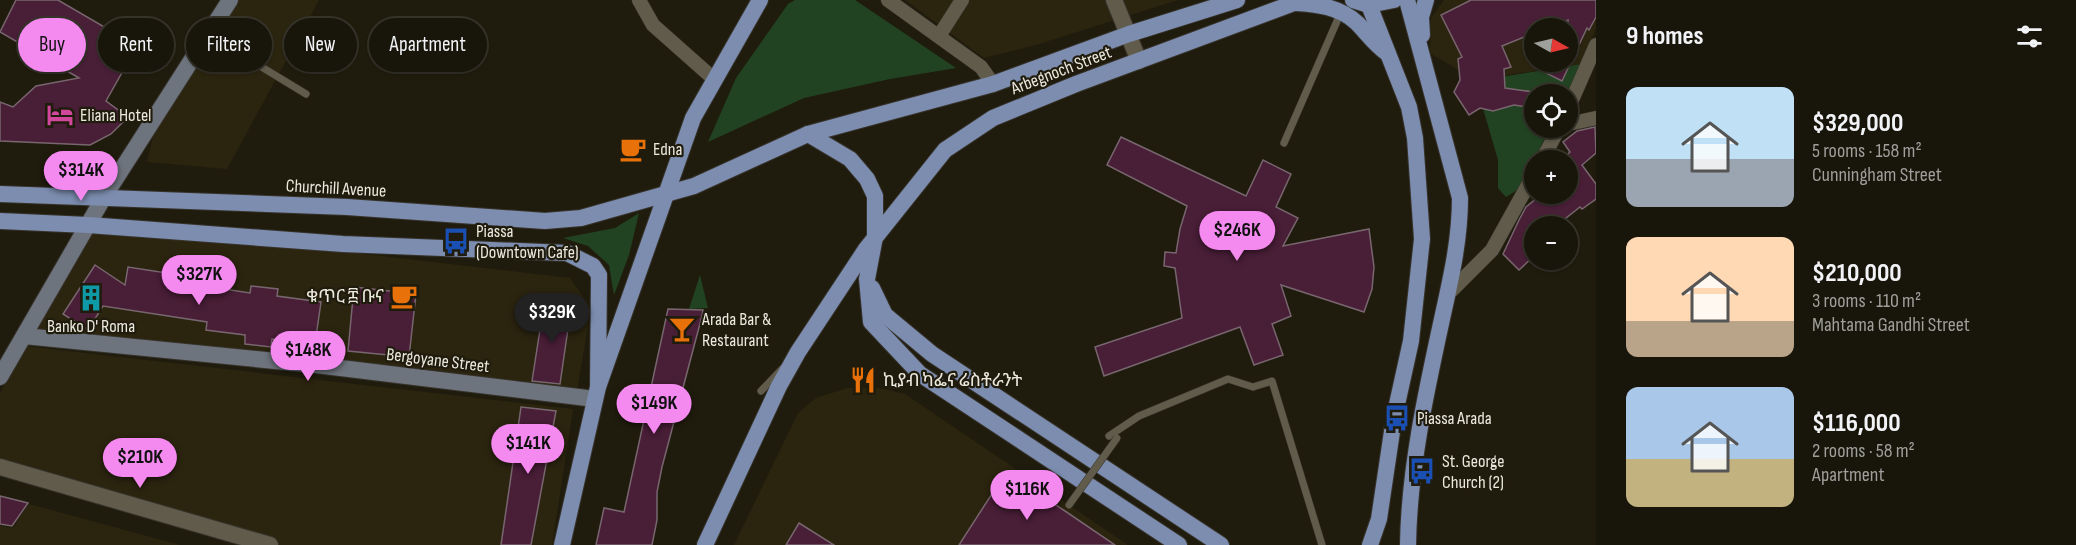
<!DOCTYPE html>
<html lang="en">
<head>
<meta charset="utf-8">
<style>
	body { margin:0; font-family:"Sofia Sans Condensed","Noto Sans Ethiopic",sans-serif; background:#252218; color:#f1f3f6; height:100vh; display:flex; flex-direction:column; font-size:22px; white-space:nowrap }
	* { box-sizing:border-box; margin:0 }
	p { font-size:20px; color:#9f9f9c }
	.icon { flex:none; width:33px; height:33px; fill:none; stroke:currentColor; stroke-width:2; stroke-linecap:round; stroke-linejoin:round }
	.map { position:relative; flex:1; overflow:hidden }
	.sheet { display:flex; flex-direction:column; background:#18150a; width:480px }
	.sheet>* { flex:none }
	.hud { position:absolute; left:18px; top:18px; width:570px; height:54px; display:flex; gap:12px }
	.needle { width:39px; rotate:98deg }
	.controls { position:absolute; left:1524px; top:18px; display:grid; gap:12px }
	.controls a { display:grid; place-items:center; width:54px; height:54px; border-radius:50%; background:#18150a; box-shadow:0 2px 4px #0004,0 0 0 2px #36342b; font-size:30px }
	.price { position:absolute; translate:-50% -51px; padding:0 14px; border-radius:21px; background:#f489ef; color:#111; font-size:20px; line-height:39px; filter:drop-shadow(0 2px 3px #0008) }
	.price::after { content:''; position:absolute; left:50%; top:36px; width:18px; height:14px; margin-left:-9px; background:inherit; clip-path:polygon(0 0,100% 0,50% 100%) }
	.price.selected { background:#222; color:#fff }
	ul { padding:0; list-style:none }
	li { display:flex; align-items:center; gap:18px; height:150px; padding:0 30px }
	li span { display:grid; place-items:center; flex:none; width:168px; height:120px; border-radius:12px; color:#555 }
	li>.icon { margin-inline-start:auto }
	span .icon { width:72px; height:72px; fill:#fffc; stroke-width:1 }
	li b { font-size:26px }
	h2 { display:flex; justify-content:space-between; align-items:center; height:72px; padding:0 30px; font-size:26px }
	.chip { padding:0 21px; border-radius:27px; background:#18150a; box-shadow:0 2px 4px #0004,0 0 0 2px #36342b; font-size:21px; line-height:54px }
	.chip.selected { background:#f489ef; color:#111 }
	main { display:flex; flex:1; min-height:0 }
	.map>svg:first-child { display:block }
	.built { fill:#2b240f; fill-rule:evenodd }
	.green { fill:#224322 }
	.building { fill:#491e37; stroke:#78666f; stroke-width:1.5 }
	.lines { fill:none; stroke-linecap:round; stroke-linejoin:round }
	.service-casing { stroke:#37332c; stroke-width:8 }
	.minor-casing { stroke:#37332c; stroke-width:15 }
	.tertiary-casing { stroke:#37332c; stroke-width:18 }
	.secondary-casing { stroke:#37332c; stroke-width:18 }
	.primary-casing { stroke:#37332c; stroke-width:18 }
	.service { stroke:#605b4b; stroke-width:7 }
	.minor { stroke:#605b4b; stroke-width:14 }
	.tertiary { stroke:#605b4b; stroke-width:16 }
	.secondary { stroke:#6e747d; stroke-width:16 }
	.primary { stroke:#7c8daf; stroke-width:16 }
	.service-bridge-casing { stroke:#37332c; stroke-width:8; stroke-linecap:butt }
	.service-bridge { stroke:#605b4b; stroke-width:7 }
	.labels { text-anchor:middle; stroke-width:4.5; stroke-linejoin:round; paint-order:stroke }
	.street-label { font-size:18px; fill:#ebe8de; stroke:#201c0d }
	.poi-label { font-size:18px; fill:#ebe8de; stroke:#201c0d; text-anchor:start }
</style>
</head>
<body>
<main>
<div class="map">
<svg width="1596" height="545" viewBox="0 0 1596 545">
	<rect width="100%" height="100%" fill="#201c0d"/>
	<g class="built">
		<polygon points="225,0 319,0 227,169 147,162 157,120"/>
		<polygon points="905,0 1178,0 1036,45 984,58"/>
		<path d="M 1444,0 L 1596,0 L 1596,28 L 1582,64 L 1475,80 L 1430,53 L 1431,18 ZM 1534,28 L 1568,28 L 1568,62 L 1534,62 Z"/>
		<polygon points="95,229 218,237 570,278 591,308 576,397 31,337"/>
		<polygon points="24,346 573,409 552,545 273,545 0,464 0,394"/>
		<polygon points="847,388 879,388 905,394 1128,545 734,545 798,413 816,398"/>
		<polygon points="29,504 180,545 0,545 0,526 13,528"/>
	</g>
	<g class="green">
		<polygon points="795,0 855,0 956,68 890,79 804,98 708,142 736,78 788,4"/>
		<polygon points="1582,64 1567,94 1534,94 1534,128 1550,128 1519,189 1506,197 1498,188 1498,160 1475,81"/>
		<polygon points="639,213 629,255 614,295 609,265 588,246 563,238 615,228"/>
		<polygon points="700,275 708,308 689,309"/>
	</g>
	<g class="building">
		<polygon points="16,0 58,0 137,46 106,101 128,117 111,134 90,145 0,141 0,102 13,107 36,86 79,78 0,32"/>
		<polygon points="1471,0 1596,0 1596,17 1589,30 1587,28 1562,81 1542,71 1547,62 1568,62 1568,20 1547,28 1534,28 1534,33 1502,46 1511,67 1504,69 1505,88 1534,92 1534,108 1514,105 1493,111 1480,108 1469,115 1454,92 1460,80 1458,59 1462,57 1441,15"/>
		<polygon points="1595,127 1596,153 1582,165 1596,184 1596,199 1582,209 1580,207 1556,226 1534,226 1534,256 1519,270 1503,254 1519,220 1526,207 1542,194 1568,194 1568,154 1570,152 1563,142 1577,131"/>
		<polygon points="1121,137 1246,196 1263,160 1291,174 1276,207 1298,218 1283,246 1369,229 1374,267 1372,289 1364,312 1281,285 1291,316 1272,324 1283,355 1254,365 1240,327 1104,376 1095,347 1182,318 1175,268 1164,266 1165,252 1176,253 1180,229 1187,206 1107,165"/>
		<polygon points="95,265 125,285 128,267 199,278 198,285 250,293 251,286 278,289 277,296 321,302 315,344 272,339 271,347 245,344 245,335 206,330 207,322 103,306 88,330 63,314"/>
		<polygon points="354,287 416,294 409,357 348,351"/>
		<polygon points="544,304 571,308 560,384 532,381"/>
		<polygon points="668,309 703,310 702,316 662,467 657,492 657,520 652,545 596,545 604,508 624,512"/>
		<polygon points="521,407 556,411 531,545 501,545"/>
		<polygon points="1006,472 1065,511 1115,545 959,545"/>
		<polygon points="0,496 28,503 12,526 0,524"/>
		<polygon points="799,523 834,545 786,545"/>
	</g>
	<g class="lines">
		<g class="service-casing">
			<g id="service">
				<polyline points="209,35 306,94"/>
				<polyline points="1284,143 1341,12"/>
				<polyline points="761,391 782,369"/>
				<polyline points="1109,436 1139,416 1228,379 1253,387 1272,381 1322,545"/>
			</g>
		</g>
		<g class="minor-casing">
			<g id="minor">
				<polyline points="639,0 653,25 715,80"/>
				<polyline points="888,0 981,67 993,84"/>
				<polyline points="939,36 962,0"/>
				<polyline points="1568,109 1596,45"/>
				<polyline points="1568,124 1596,118"/>
				<polyline points="1542,160 1559,128"/>
				<polyline points="1448,294 1492,250 1534,174"/>
			</g>
		</g>
		<g class="tertiary-casing">
			<g id="tertiary">
				<polyline points="1114,0 1139,61"/>
				<polyline points="0,467 270,545"/>
			</g>
		</g>
		<g class="secondary-casing">
			<g id="secondary">
				<polyline points="24,336 316,365 595,399"/>
				<polyline points="0,377 104,197 230,0"/>
			</g>
		</g>
		<g class="primary-casing">
			<g id="primary">
				<polyline points="1353,0 1369,5 1394,0"/>
				<path d="M 1407,0 L 1460,198 C 1460,240 1451,278 1442,319 C 1426,392 1409,470 1408,545"/>
				<path d="M 1295,3 C 1317,4 1340,7 1357,23 C 1367,33 1375,45 1387,53"/>
				<polyline points="1369,5 1409,107 1415,138 1422,239 1411,341 1394,418 1379,519 1370,545"/>
				<polyline points="1422,35 1421,17 1426,0"/>
				<polyline points="808,134 850,159 867,179 875,196 875,237 867,279 871,322 920,374 1179,545"/>
				<polyline points="0,194 347,207 545,221 581,218 694,186 808,134 993,84 1129,34 1237,0"/>
				<polyline points="0,221 88,225 343,244 567,253 593,266 599,275 598,387"/>
				<polyline points="872,288 885,315 932,354 1221,545"/>
				<polyline points="562,545 598,387 693,118 760,0"/>
				<polyline points="705,545 779,386 798,352 866,249 945,150 993,118 1076,84 1302,0"/>
			</g>
		</g>
		<use href="#service" class="service"/>
		<use href="#minor" class="minor"/>
		<use href="#tertiary" class="tertiary"/>
		<use href="#secondary" class="secondary"/>
		<use href="#primary" class="primary"/>
		<g class="service-bridge-casing">
			<polyline id="service-bridge" points="1069,505 1117,438"/>
		</g>
		<use href="#service-bridge" class="service-bridge"/>
	</g>
	<defs>
		<g id="hotel-bare" transform="scale(2.07)"><path d="M-6-4.5h1.5V1H6V5H4.5V3h-9V5H-6ZM-4 0a1.8 1.8 0 1 1 3.6 0ZM.5 0V-2.5h3Q6-2.5 6 0Z" fill="#d1479c" stroke="#201c0d" stroke-width="2.5" paint-order="stroke"/></g>
		<g id="cafe-bare" transform="scale(2.07)"><path d="M-5.5-4.5H6V0H3Q3 3.5 0 3.5H-2.5Q-5.5 3.5-5.5 0ZM3-3.2v2h1.7v-2ZM-6 4.5H4V6H-6Z" fill="#e8710a" stroke="#201c0d" stroke-width="2.5" paint-order="stroke"/></g>
		<g id="bus-bare" transform="scale(2.07)"><path d="M-5-6H5V4H4V6H2V4H-2V6H-4V4H-5ZM-3.5-4V0h7V-4ZM-3.5 1.2v1.5H-2V1.2ZM2 1.2v1.5H3.5V1.2Z" fill="#1a4fb4" stroke="#201c0d" stroke-width="2.5" paint-order="stroke"/></g>
		<g id="building-bare" transform="scale(2.07)"><path d="M-4-6H4V6H1V3H-1V6H-4ZM-2.5-4.3h1.7v1.8h-1.7ZM.8-4.3h1.7v1.8H.8ZM-2.5-1h1.7V.8h-1.7ZM.8-1h1.7V.8H.8Z" fill="#0f9aa8" stroke="#201c0d" stroke-width="2.5" paint-order="stroke"/></g>
		<g id="bar-bare" transform="scale(2.07)"><path d="M-6-5H6L.8 .8V4.5H3.5V6h-7V4.5H-.8V.8Z" fill="#e8710a" stroke="#201c0d" stroke-width="2.5" paint-order="stroke"/></g>
		<g id="restaurant-bare" transform="scale(2.07)"><path d="M-5-6h1v4h1v-4h1v4h1v-4h1v5L-1.5 .5V6h-2V.5L-5-1ZM5-6V6H3V1.5H1.5Q1.5-4 5-6Z" fill="#e8710a" stroke="#201c0d" stroke-width="2.5" paint-order="stroke"/></g>
	</defs>
	<g fill-rule="evenodd">
		<use href="#hotel-bare" x="60" y="115"/>
		<use href="#cafe-bare" x="633" y="149"/>
		<use href="#bus-bare" x="456" y="241"/>
		<use href="#cafe-bare" x="404" y="296"/>
		<use href="#building-bare" x="91" y="298"/>
		<use href="#bar-bare" x="682" y="329"/>
		<use href="#restaurant-bare" x="863" y="380"/>
		<use href="#bus-bare" x="1397" y="418"/>
		<use href="#bus-bare" x="1422" y="471"/>
	</g>
	<g class="labels">
		<g class="street-label">
			<text transform="translate(1061 70) rotate(-21)" y="6">Arbegnoch Street</text>
			<text transform="translate(336 188) rotate(3)" y="6">Churchill Avenue</text>
			<text transform="translate(438 360) rotate(7)" y="6">Bergoyane Street</text>
		</g>
		<g class="poi-label">
			<text x="80" y="121">Eliana Hotel</text>
			<text x="653" y="155">Edna</text>
			<text x="476" y="237">Piassa<tspan x="476" dy="21">(Downtown Cafe)</tspan></text>
			<text x="384" y="302" text-anchor="end">ቁጥር ፰ ቡና</text>
			<text x="702" y="325">Arada Bar &amp;<tspan x="702" dy="21">Restaurant</tspan></text>
			<text x="91" y="332" text-anchor="middle">Banko D' Roma</text>
			<text x="883" y="386">ኪያብ ካፌና ሬስቶራንት</text>
			<text x="1417" y="424">Piassa Arada</text>
			<text x="1442" y="467">St. George<tspan x="1442" dy="21">Church (2)</tspan></text>
		</g>
	</g>
</svg>
<div class="controls">
<a><svg class="needle" viewBox="-14 -14 28 28"><path d="M0-13l5 13h-10z" fill="#e53935"/><path d="M0 13l5-13h-10z" fill="#9f9f9c"/></svg></a>
<a><svg class="icon" aria-label="locate" viewBox="0 0 24 24"><circle cx="12" cy="12" r="6"/><path d="M12 2v4M12 18v4M2 12h4M18 12h4"/></svg></a>
<a>+</a>
<a>−</a>
</div>
<b class="price" style="left:81px;top:202px">$314K</b>
<b class="price" style="left:1237px;top:262px">$246K</b>
<b class="price" style="left:199px;top:306px">$327K</b>
<b class="price selected" style="left:552px;top:344px">$329K</b>
<b class="price" style="left:308px;top:382px">$148K</b>
<b class="price" style="left:654px;top:435px">$149K</b>
<b class="price" style="left:528px;top:475px">$141K</b>
<b class="price" style="left:140px;top:489px">$210K</b>
<b class="price" style="left:1027px;top:521px">$116K</b>
<div class="hud">
<a class="chip selected">Buy</a>
<a class="chip">Rent</a>
<a class="chip">Filters</a>
<a class="chip">New</a>
<a class="chip">Apartment</a>
</div>
</div>
<section class="sheet">
<h2>9 homes<svg class="icon" aria-label="filters" viewBox="0 0 24 24"><path d="M4 7h16M4 17h16"/><circle cx="9" cy="7" r="2"/><circle cx="15" cy="17" r="2"/></svg></h2>
<ul>
<li><span style="background:linear-gradient(#bfe0f5 60%,#9aa5b1 0)"><svg class="icon" aria-label="home" viewBox="0 0 24 24"><path d="M3 11l9-7 9 7M6 9v11h12V9"/></svg></span><div><b>$329,000</b><p>5 rooms · 158 m²</p><p>Cunningham Street</p></div></li>
<li><span style="background:linear-gradient(#ffd9b3 70%,#b9a48a 0)"><svg class="icon" aria-label="home" viewBox="0 0 24 24"><path d="M3 11l9-7 9 7M6 9v11h12V9"/></svg></span><div><b>$210,000</b><p>3 rooms · 110 m²</p><p>Mahtama Gandhi Street</p></div></li>
<li><span style="background:linear-gradient(#a9c7e8 60%,#c2b280 0)"><svg class="icon" aria-label="home" viewBox="0 0 24 24"><path d="M3 11l9-7 9 7M6 9v11h12V9"/></svg></span><div><b>$116,000</b><p>2 rooms · 58 m²</p><p>Apartment</p></div></li>
</ul>
</section>
</main>
</body>
</html>
